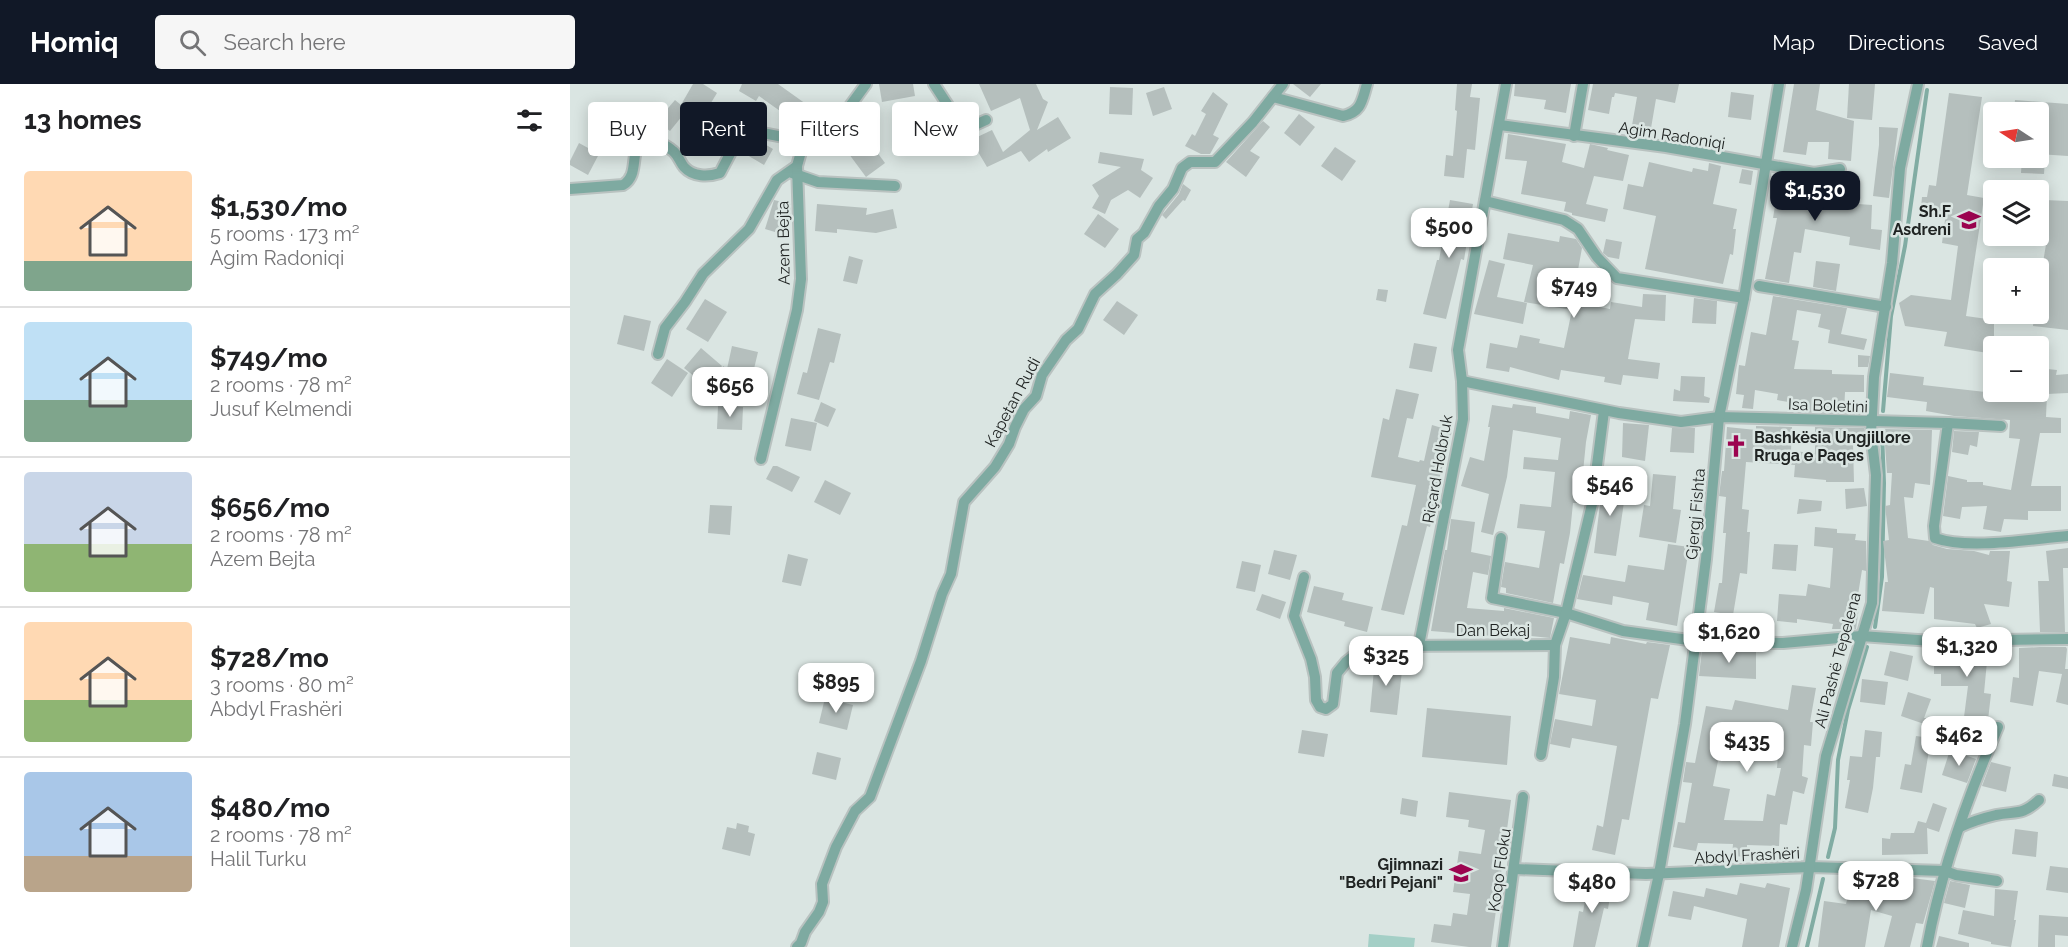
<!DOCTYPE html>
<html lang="en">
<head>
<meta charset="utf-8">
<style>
	body { margin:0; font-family:Raleway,sans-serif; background:#f6f6f6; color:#202124; height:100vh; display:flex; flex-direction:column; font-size:22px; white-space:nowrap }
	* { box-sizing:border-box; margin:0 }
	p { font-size:20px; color:#757577 }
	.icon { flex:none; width:33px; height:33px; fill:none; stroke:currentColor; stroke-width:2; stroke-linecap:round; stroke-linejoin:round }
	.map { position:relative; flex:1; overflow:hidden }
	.sheet { display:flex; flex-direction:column; background:#fff; width:570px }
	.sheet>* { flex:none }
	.banner { position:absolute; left:18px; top:18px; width:570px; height:54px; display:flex; gap:12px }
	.needle { width:39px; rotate:282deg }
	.fabs { position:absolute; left:1413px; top:18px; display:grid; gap:12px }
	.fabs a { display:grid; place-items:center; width:66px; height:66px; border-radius:6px; background:#fff; box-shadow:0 3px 15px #0003; font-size:30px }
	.price { position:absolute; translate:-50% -51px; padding:0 14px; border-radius:12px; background:#fff; color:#222; font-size:20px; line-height:39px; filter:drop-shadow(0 2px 3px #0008) }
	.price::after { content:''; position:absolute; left:50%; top:36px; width:18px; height:14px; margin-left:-9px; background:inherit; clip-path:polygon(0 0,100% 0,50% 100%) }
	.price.selected { background:#111827; color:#fff }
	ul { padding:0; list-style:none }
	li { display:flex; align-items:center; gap:18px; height:150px; padding:0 24px }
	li+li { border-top:2px solid #e0e0e0 }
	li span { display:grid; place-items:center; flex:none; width:168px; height:120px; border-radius:6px; color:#555 }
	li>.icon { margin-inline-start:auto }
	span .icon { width:72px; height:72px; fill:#fffc; stroke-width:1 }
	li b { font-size:26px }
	h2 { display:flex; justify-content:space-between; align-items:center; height:72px; padding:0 24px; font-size:26px }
	.pill { padding:0 21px; border-radius:6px; background:#fff; box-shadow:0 3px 15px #0003; font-size:21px; line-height:54px }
	.pill.selected { background:#111827; color:#fff }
	header { display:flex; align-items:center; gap:36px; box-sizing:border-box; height:84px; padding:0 30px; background:#111827; color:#fff }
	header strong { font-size:28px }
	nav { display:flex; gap:33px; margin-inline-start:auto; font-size:21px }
	.search { width:420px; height:54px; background:#f6f6f6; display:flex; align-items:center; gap:15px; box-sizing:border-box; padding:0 21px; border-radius:6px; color:#757577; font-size:22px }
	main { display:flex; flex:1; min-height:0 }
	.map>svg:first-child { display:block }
	.green { fill:#a4cfc6 }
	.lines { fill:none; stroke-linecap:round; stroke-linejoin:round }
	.stream { stroke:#81aca3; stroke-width:4 }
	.building { fill:#b5bfbd; fill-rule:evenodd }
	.street-casing { stroke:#b9c2c0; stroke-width:14 }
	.street { stroke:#7eaaa1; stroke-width:10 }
	.labels { text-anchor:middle; stroke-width:5; stroke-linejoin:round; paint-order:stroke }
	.street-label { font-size:16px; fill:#202423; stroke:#dae5e2 }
	.poi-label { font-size:16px; font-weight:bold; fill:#202423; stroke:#dae5e2; text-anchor:end }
</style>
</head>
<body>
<header>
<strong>Homiq</strong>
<div class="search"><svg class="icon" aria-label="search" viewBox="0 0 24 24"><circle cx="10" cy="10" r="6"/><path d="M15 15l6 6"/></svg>Search here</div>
<nav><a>Map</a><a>Directions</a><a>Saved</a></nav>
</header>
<main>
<section class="sheet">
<h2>13 homes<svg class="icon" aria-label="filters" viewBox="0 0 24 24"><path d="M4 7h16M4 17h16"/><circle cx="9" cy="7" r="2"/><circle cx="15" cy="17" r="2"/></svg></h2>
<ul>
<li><span style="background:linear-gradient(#ffd9b3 75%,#7fa58c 0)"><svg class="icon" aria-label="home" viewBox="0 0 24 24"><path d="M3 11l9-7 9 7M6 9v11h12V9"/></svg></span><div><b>$1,530/mo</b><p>5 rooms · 173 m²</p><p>Agim Radoniqi</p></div></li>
<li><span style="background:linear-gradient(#bfe0f5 65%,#7fa58c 0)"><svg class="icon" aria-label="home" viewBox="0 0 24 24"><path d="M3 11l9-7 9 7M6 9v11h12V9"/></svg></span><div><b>$749/mo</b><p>2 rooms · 78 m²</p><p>Jusuf Kelmendi</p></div></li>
<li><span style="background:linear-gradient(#c9d6e8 60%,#8fb573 0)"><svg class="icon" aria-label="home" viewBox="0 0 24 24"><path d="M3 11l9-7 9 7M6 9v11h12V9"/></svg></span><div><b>$656/mo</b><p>2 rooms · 78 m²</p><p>Azem Bejta</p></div></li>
<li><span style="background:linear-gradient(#ffd9b3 65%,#8fb573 0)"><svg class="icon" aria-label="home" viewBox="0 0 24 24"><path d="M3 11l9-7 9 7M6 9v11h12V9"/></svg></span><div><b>$728/mo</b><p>3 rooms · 80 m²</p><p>Abdyl Frashëri</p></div></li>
<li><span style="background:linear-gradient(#a9c7e8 70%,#b9a48a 0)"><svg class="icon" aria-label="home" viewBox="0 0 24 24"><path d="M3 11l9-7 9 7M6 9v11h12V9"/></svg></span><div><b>$480/mo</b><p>2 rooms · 78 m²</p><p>Halil Turku</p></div></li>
</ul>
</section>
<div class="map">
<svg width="1498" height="863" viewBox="0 0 1498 863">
	<rect width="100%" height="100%" fill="#dae5e2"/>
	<polygon class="green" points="799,850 845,854 844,863 798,863"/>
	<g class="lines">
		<g class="stream">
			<polyline points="1313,327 1321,232 1335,162 1357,6"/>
			<polyline points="1305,543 1312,493 1314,399 1312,349"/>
			<polyline points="1258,773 1265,744 1268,676 1278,626 1297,563"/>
			<polyline points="1237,863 1253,795"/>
		</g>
	</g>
	<g class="building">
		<polygon points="123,0 133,0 147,9 133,32 112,19"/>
		<polygon points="172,0 208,0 250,30 237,46 189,12 186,17 169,7"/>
		<polygon points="309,0 343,0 345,12 312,18"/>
		<polygon points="409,0 466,0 473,15 478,18 467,46 488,33 501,54 478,68 477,65 459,78 451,67 417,83 401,56 422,46 433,68 460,46 450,14 421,27"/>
		<polygon points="723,0 751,0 740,13"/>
		<polygon points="887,0 902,0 900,13 910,14 905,66 897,65 894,94 874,92 876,71 883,72 887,27 885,26"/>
		<polygon points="945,0 1001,0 996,29 974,25 976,16 944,12"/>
		<polygon points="1023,0 1109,0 1105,19 1086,15 1080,50 1061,47 1067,13 1045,9 1044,13 1042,13 1039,30 1018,26"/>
		<polygon points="1224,0 1250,0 1246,26 1284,37 1281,77 1258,75 1259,58 1238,58 1236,71 1213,68"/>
		<polygon points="1279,0 1305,0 1302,36 1277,34"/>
		<polygon points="540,3 563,4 562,31 539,30"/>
		<polygon points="594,3 602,25 583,32 576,9"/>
		<polygon points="643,8 658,20 643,51 649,54 640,70 631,70 615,62 622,50 625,52 636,30 631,27"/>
		<polygon points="1161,8 1184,11 1181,36 1158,33"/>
		<polygon points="1379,9 1412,13 1397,111 1414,114 1396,232 1424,236 1424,270 1374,262 1377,248 1335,242 1329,219 1341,211 1381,216 1388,162 1372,159 1376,128 1351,124 1352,113 1357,113 1359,101 1366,102"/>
		<polygon points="105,16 117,26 100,47 87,37"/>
		<polygon points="1445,16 1498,20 1498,72 1468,70 1468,28 1444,28"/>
		<polygon points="373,28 387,49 360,58 352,34"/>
		<polygon points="729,30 745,43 730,62 714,49"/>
		<polygon points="693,37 700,43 680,67 690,73 676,93 656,78"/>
		<polygon points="1309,43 1328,44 1319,114 1303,112 1309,61"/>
		<polygon points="938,50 996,60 992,78 1014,84 1020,60 1038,64 1037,66 1059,71 1053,97 1024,92 1016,120 1038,125 1035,138 1002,131 1002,129 994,127 996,118 951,110 957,77 935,75"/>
		<polygon points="180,54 188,56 203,65 194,81 172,68"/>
		<polygon points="298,56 315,79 296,93 279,70"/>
		<polygon points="9,59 29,70 18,91 0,81 0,77"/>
		<polygon points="765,63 786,77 772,97 751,82"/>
		<polygon points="530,68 574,75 571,86 583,94 570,114 558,106 541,116 535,130 522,124 529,112 522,101 551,83 528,79"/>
		<polygon points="1452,74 1475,74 1474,90 1451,89"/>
		<polygon points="1079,78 1122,88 1123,84 1138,87 1139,79 1151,82 1143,120 1167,125 1163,145 1166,145 1163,171 1160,170 1153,200 1075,185 1086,132 1053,125 1058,100 1073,103"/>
		<polygon points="1172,85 1183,87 1181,101 1169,99"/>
		<polygon points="1210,92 1277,104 1274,119 1302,121 1301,145 1312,146 1310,166 1279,161 1280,153 1235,145 1231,169 1224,168 1219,199 1195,195 1207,134 1203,134"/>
		<polygon points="613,100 621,106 615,117 613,116 596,135 592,131 609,110"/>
		<polygon points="204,116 221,120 221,128 215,151 195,145"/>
		<polygon points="880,116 903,120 894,176 891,175 876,235 853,230 867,176 869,176"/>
		<polygon points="1474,116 1498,117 1498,246 1463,242 1464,230 1468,230 1468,191 1471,191 1479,142 1474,142"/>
		<polygon points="247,120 297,124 296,131 323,125 327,144 306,149 267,145 267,149 245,147"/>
		<polygon points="528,130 549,145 535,164 514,150"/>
		<polygon points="938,149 989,158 990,152 1006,155 1012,164 1008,186 1016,188 1010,219 1040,225 1041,218 1072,223 1073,210 1096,211 1095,237 1065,235 1058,275 1090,279 1088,295 1053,291 1051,301 1034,298 1035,293 991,286 989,296 940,283 939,288 916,284 920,259 947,264 950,251 970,255 969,259 994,264 1002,226 954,218 963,181 933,175"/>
		<polygon points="1036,155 1052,158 1049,175 1038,173 1033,169"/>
		<polygon points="279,172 293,176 287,200 273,197"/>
		<polygon points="919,176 935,180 927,213 957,219 953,240 904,230"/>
		<polygon points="1246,177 1270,180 1266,207 1243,203"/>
		<polygon points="808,205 818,206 816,218 806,216"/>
		<polygon points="1203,212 1277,224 1271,250 1297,255 1294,266 1258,259 1260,246 1248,243 1251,230 1227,226 1222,256 1229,257 1224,285 1262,286 1262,290 1294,291 1294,308 1275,308 1274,329 1230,328 1230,320 1207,316 1208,310 1185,306 1183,325 1172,324 1174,311 1166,310 1169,281 1175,282 1181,248 1196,251"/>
		<polygon points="1124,214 1147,217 1146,240 1122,239"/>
		<polygon points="135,215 157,228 138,258 116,245"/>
		<polygon points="547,217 568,231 554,251 533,236"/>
		<polygon points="54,231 81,237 74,267 47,260"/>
		<polygon points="248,244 271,250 264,279 260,278 249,316 227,310 233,288 237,289"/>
		<polygon points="844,259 867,263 862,288 839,284"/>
		<polygon points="162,262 188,268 183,289 172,286 174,304 155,306 153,282 157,285"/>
		<polygon points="131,264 152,282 136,302 114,284"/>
		<polygon points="1288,271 1300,272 1298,283 1288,283"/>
		<polygon points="97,275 118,289 102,313 81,299"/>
		<polygon points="1468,284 1487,286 1486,291 1498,290 1498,309 1477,310 1476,333 1491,334 1491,349 1470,349 1461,402 1491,402 1491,427 1458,427 1458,436 1434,435 1431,448 1413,445 1417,422 1392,423 1390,435 1373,432 1378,392 1397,396 1397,398 1413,398 1413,401 1441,406 1450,355 1439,354 1440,336 1384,332 1356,327 1357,318 1317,313 1320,289 1354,293 1353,301 1460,313 1460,308 1468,308"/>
		<polygon points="1111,292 1135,293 1134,312 1140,314 1139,319 1103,317 1104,305 1110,307"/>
		<polygon points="826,305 849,310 843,335 837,334 828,373 849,378 850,376 854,377 862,341 882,347 866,407 869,408 860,443 857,442 834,531 811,526 832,441 837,442 846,401 801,393 813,334 819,336"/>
		<polygon points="251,318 266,325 258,343 244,337"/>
		<polygon points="943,320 966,323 966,329 999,335 1000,327 1021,331 1016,358 1013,388 1010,388 1007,419 1003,419 1000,449 994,480 990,479 983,519 936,509 936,504 931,503 935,478 969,484 975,447 947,444 950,420 981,423 985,388 953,385 954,373 988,376 991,354 943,346 937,393 923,451 911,448 919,410 891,402 900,373 914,377 920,343 918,343 922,321 942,324"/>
		<polygon points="148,322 173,323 172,346 147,345"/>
		<polygon points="221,334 247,339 241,367 215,362"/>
		<polygon points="1053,339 1079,341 1075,377 1052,373"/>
		<polygon points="1186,342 1222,343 1221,367 1245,369 1245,343 1294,344 1295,361 1283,361 1284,398 1256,398 1256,396 1224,393 1225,381 1176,378 1172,425 1179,426 1177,448 1180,448 1177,490 1170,489 1163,531 1144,528 1149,499 1152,499 1156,449 1153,449 1156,413 1149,412 1152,387 1154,387 1157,343 1186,346"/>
		<polygon points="1102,344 1125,344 1124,369 1100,368"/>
		<polygon points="1313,345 1362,346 1360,401 1345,399 1343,414 1334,413 1338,454 1359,457 1363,461 1377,465 1404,467 1419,471 1420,467 1440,467 1437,497 1442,498 1439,523 1414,520 1421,540 1407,544 1405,540 1364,535 1364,504 1360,503 1354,530 1312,527 1315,498 1318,498 1313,457 1319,456 1315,422 1320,421 1322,389 1317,389 1315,361 1311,361"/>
		<polygon points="1384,347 1409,348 1407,363 1400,361 1398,371 1382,368"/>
		<polygon points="203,382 207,382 230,393 222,408 196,395"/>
		<polygon points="1083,390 1106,392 1103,425 1111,426 1106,459 1069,453 1074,421 1080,422"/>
		<polygon points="255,396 281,409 270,431 244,418"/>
		<polygon points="1033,396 1057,398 1046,472 1024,469"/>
		<polygon points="1294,404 1297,422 1276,425 1275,405"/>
		<polygon points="1229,415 1252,417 1251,427 1227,430"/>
		<polygon points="140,421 162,422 160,451 138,449"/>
		<polygon points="881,435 905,438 901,468 921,472 918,491 903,488 897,524 934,527 934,524 984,534 980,554 923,548 923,552 861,547 875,466 877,466"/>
		<polygon points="1245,443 1267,445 1267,449 1286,450 1285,456 1296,457 1296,487 1292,486 1286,523 1289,523 1286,545 1262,545 1263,540 1227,535 1227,539 1207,537 1209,510 1236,512 1238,500 1260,504 1263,464 1244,462"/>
		<polygon points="1098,460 1119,463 1107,542 1076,536 1079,519 1043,512 1042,521 1007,515 1013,491 1055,498 1058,481 1094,486"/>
		<polygon points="1204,460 1228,461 1226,487 1202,485"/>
		<polygon points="1498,464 1498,484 1493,484 1495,548 1470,548 1468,497 1479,497 1476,467"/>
		<polygon points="704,466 727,471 720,496 698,490"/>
		<polygon points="218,470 238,475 231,502 212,498"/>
		<polygon points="672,477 691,481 685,508 666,504"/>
		<polygon points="744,502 774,509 772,516 803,523 797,548 774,542 775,538 737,528"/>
		<polygon points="692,510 716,518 710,535 686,526"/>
		<polygon points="1000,553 1040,560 1041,553 1076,560 1077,558 1100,561 1088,615 1081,614 1059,736 1052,735 1045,771 1022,766 1027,741 1033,743 1047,662 1002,654 1000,664 980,660 985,635 1022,642 1026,616 989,610"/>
		<polygon points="1470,563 1496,563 1497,565 1495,585 1498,585 1498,621 1486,618 1492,590 1469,587 1463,622 1440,618 1443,593 1449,594 1449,564"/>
		<polygon points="1393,564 1418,567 1414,609 1421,610 1418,636 1394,633 1398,602 1371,602 1371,590 1364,590 1364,569 1392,569"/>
		<polygon points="1132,565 1186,566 1186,595 1129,592"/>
		<polygon points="1320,567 1343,572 1338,597 1314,591"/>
		<polygon points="805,575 833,578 827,631 800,628"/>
		<polygon points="1292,595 1318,598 1315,621 1290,618"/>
		<path d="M 1222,601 L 1246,604 L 1240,638 L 1243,638 L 1241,662 L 1234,661 L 1232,692 L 1238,694 L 1234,710 L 1223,707 L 1217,741 L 1210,740 L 1209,762 L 1177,761 L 1177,773 L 1162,772 L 1163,760 L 1128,759 L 1126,767 L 1103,763 L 1108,738 L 1115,739 L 1122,699 L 1113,698 L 1116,678 L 1125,679 L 1136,622 L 1162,626 L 1165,616 L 1218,626 ZM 1155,642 L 1184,648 L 1183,653 L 1209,659 L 1207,684 L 1211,684 L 1205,712 L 1197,710 L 1193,737 L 1154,736 L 1160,705 L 1143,702 Z"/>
		<polygon points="1338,608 1361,615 1354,634 1390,638 1389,652 1331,632"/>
		<polygon points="255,614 283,621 277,646 249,639"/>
		<polygon points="857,624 941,632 937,681 852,673"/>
		<polygon points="732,646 758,650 754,673 728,669"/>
		<polygon points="1295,646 1312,648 1310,673 1306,673 1303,704 1298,729 1275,724 1280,696 1277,696 1280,672 1292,673"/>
		<polygon points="1346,652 1361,654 1352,709 1330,705 1335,680 1341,681"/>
		<polygon points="1380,666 1406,675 1397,699 1372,691"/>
		<polygon points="247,668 271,674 266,696 242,690"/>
		<polygon points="1421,678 1441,683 1436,708 1412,702"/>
		<polygon points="1484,690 1498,693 1498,705 1482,702"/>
		<polygon points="879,708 941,716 921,863 899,863 861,858 864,840 881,842 883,829 897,831 900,810 883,808 889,767 911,770 915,746 898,743 899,736 876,733"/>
		<polygon points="832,714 848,717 846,733 830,730"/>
		<polygon points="1363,719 1377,724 1369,748 1357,744 1358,770 1312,771 1312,754 1320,755 1321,749 1344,749 1348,737 1356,739"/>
		<polygon points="167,739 179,742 178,748 185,750 180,772 152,765 157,743 166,745"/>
		<polygon points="1445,745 1468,748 1466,773 1442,770"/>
		<polygon points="1480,782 1498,784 1498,809 1476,806"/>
		<polygon points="1283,792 1300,792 1333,801 1334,793 1365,797 1353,840 1346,839 1340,863 1314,863 1322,832 1301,826 1295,863 1248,863 1254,817 1276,820"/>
		<polygon points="1019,796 1042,800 1038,825 1034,824 1025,863 1003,863 1009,827 1013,828"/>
		<polygon points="1380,797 1400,801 1395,824 1374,819"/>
		<polygon points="1170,799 1195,804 1197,799 1220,804 1209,863 1172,863 1177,835 1124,822 1121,836 1098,832 1103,807 1134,813 1136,804 1167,811"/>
		<polygon points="1425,805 1448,807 1444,836 1446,836 1441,863 1421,860 1421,858 1388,850 1393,826 1424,832"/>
		<polygon points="1469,831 1498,833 1498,852 1485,851 1485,863 1468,863"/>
		<polygon points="1369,852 1399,859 1399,863 1366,863"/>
	</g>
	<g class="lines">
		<g class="street-casing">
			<g id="street">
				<polyline points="364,0 394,46 416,36"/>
				<path d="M 703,13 L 773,32 C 792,28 792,16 797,0"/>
				<polyline points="930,41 1096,63 1244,89 1270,85"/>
				<polyline points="1004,52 1013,0"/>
				<polyline points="222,89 248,98 325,102"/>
				<path d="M 0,105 L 53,101 C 70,91 59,68 72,54 C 82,55 95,60 103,67 C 108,71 110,78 114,83 C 123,93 138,93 150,89 L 171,49 L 177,46 L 234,57"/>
				<polyline points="915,117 994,136 1008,145 1027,173 1047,194 1174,214"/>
				<polyline points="1189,202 1316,223"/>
				<polyline points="88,270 95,244 115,218 133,190 179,145 207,96 227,82"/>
				<path d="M 892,297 L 1049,329 L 1111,338 L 1149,333 L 1378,339 L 1364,442 L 1365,454 C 1399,466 1460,455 1498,452"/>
				<polyline points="1378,339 1431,342"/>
				<polyline points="191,375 227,226 231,195 227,82 234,57 272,33 296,0"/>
				<polyline points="931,454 922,514 996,529 1053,547 1126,557 1213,559 1291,552 1362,557 1498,555"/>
				<polyline points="734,493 724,532 741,575 745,593 746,616 750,623 756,625 763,620 767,589 776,578 800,559 824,562 985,561"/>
				<polyline points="849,561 893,335 892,297 888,266 936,0"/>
				<polyline points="971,671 984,593 985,561 996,529 1022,420 1034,327"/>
				<path d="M 1390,743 C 1401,738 1413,734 1426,731 C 1446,727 1452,732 1469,716"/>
				<polyline points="945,785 1076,790 1240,783 1375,787 1386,791 1427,797"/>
				<polyline points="227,863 231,859 235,848 249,828 253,818 252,800 266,763 285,727 300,713 351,577 372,510 381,490 394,418 425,383 439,360 445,343 454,325 466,312 472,291 496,256 508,245 525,210 547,190 564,171 567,155 574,149 589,122 603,105 612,84 620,78 645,78 683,38 713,0"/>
				<polyline points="933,863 953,713"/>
				<polyline points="1073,863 1089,790 1115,640 1136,475 1149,333 1174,214 1209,0"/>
				<polyline points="1222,863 1236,806 1256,672 1302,519 1306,391 1301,349 1304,293 1322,179 1330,84 1348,0"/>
				<path d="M 1357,863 C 1371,787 1397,714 1428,643"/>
			</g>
		</g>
		<use href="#street" class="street"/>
	</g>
	<defs>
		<g id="school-bare" transform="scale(1.8)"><path d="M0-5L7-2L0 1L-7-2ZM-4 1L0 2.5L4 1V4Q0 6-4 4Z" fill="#9c0450" stroke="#dae5e2" stroke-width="2.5" paint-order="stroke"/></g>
		<g id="church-bare" transform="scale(1.8)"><path d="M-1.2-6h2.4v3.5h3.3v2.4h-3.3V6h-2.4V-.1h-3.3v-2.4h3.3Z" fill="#9c0450" stroke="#dae5e2" stroke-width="2.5" paint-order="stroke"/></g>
	</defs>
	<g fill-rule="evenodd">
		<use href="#school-bare" x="1399" y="136"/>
		<use href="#church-bare" x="1166" y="362"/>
		<use href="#school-bare" x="891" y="789"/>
	</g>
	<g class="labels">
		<g class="street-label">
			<text transform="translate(1102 51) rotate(9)" y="6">Agim Radoniqi</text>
			<text transform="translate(213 159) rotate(-91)" y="6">Azem Bejta</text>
			<text transform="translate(442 318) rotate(-62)" y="6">Kapetan Rudi</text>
			<text transform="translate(1258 321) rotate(2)" y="6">Isa Boletini</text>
			<text transform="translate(867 385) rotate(-80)" y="6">Riçard Holbruk</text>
			<text transform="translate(1125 430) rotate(-85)" y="6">Gjergj Fishta</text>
			<text x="923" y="552">Dan Bekaj</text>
			<text transform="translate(1267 576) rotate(-75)" y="6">Ali Pashë Tepelena</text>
			<text transform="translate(1177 771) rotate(-3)" y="6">Abdyl Frashëri</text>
			<text transform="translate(929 786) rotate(-82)" y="6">Koqo Floku</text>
		</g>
		<g class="poi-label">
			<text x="1381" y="133">Sh.F<tspan x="1381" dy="18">Asdreni</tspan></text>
			<text x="1184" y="359" text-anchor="start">Bashkësia Ungjillore<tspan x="1184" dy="18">Rruga e Paqes</tspan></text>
			<text x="873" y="786">Gjimnazi<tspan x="873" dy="18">"Bedri Pejani"</tspan></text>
		</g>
	</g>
</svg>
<div class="fabs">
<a><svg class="needle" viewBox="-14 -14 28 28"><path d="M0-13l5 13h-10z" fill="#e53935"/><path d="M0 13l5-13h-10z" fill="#757577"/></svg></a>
<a><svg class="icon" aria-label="layers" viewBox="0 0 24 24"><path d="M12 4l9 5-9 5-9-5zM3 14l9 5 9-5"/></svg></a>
<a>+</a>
<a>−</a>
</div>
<b class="price selected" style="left:1245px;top:138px">$1,530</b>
<b class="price" style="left:879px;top:175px">$500</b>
<b class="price" style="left:1004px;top:235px">$749</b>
<b class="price" style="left:160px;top:334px">$656</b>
<b class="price" style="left:1040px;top:433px">$546</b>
<b class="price" style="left:1159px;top:580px">$1,620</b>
<b class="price" style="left:1397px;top:594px">$1,320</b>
<b class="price" style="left:816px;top:603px">$325</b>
<b class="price" style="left:266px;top:630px">$895</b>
<b class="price" style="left:1389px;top:683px">$462</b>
<b class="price" style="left:1177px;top:689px">$435</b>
<b class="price" style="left:1306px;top:828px">$728</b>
<b class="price" style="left:1022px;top:830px">$480</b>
<div class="banner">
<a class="pill">Buy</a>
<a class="pill selected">Rent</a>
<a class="pill">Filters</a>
<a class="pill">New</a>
</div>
</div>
</main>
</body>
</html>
